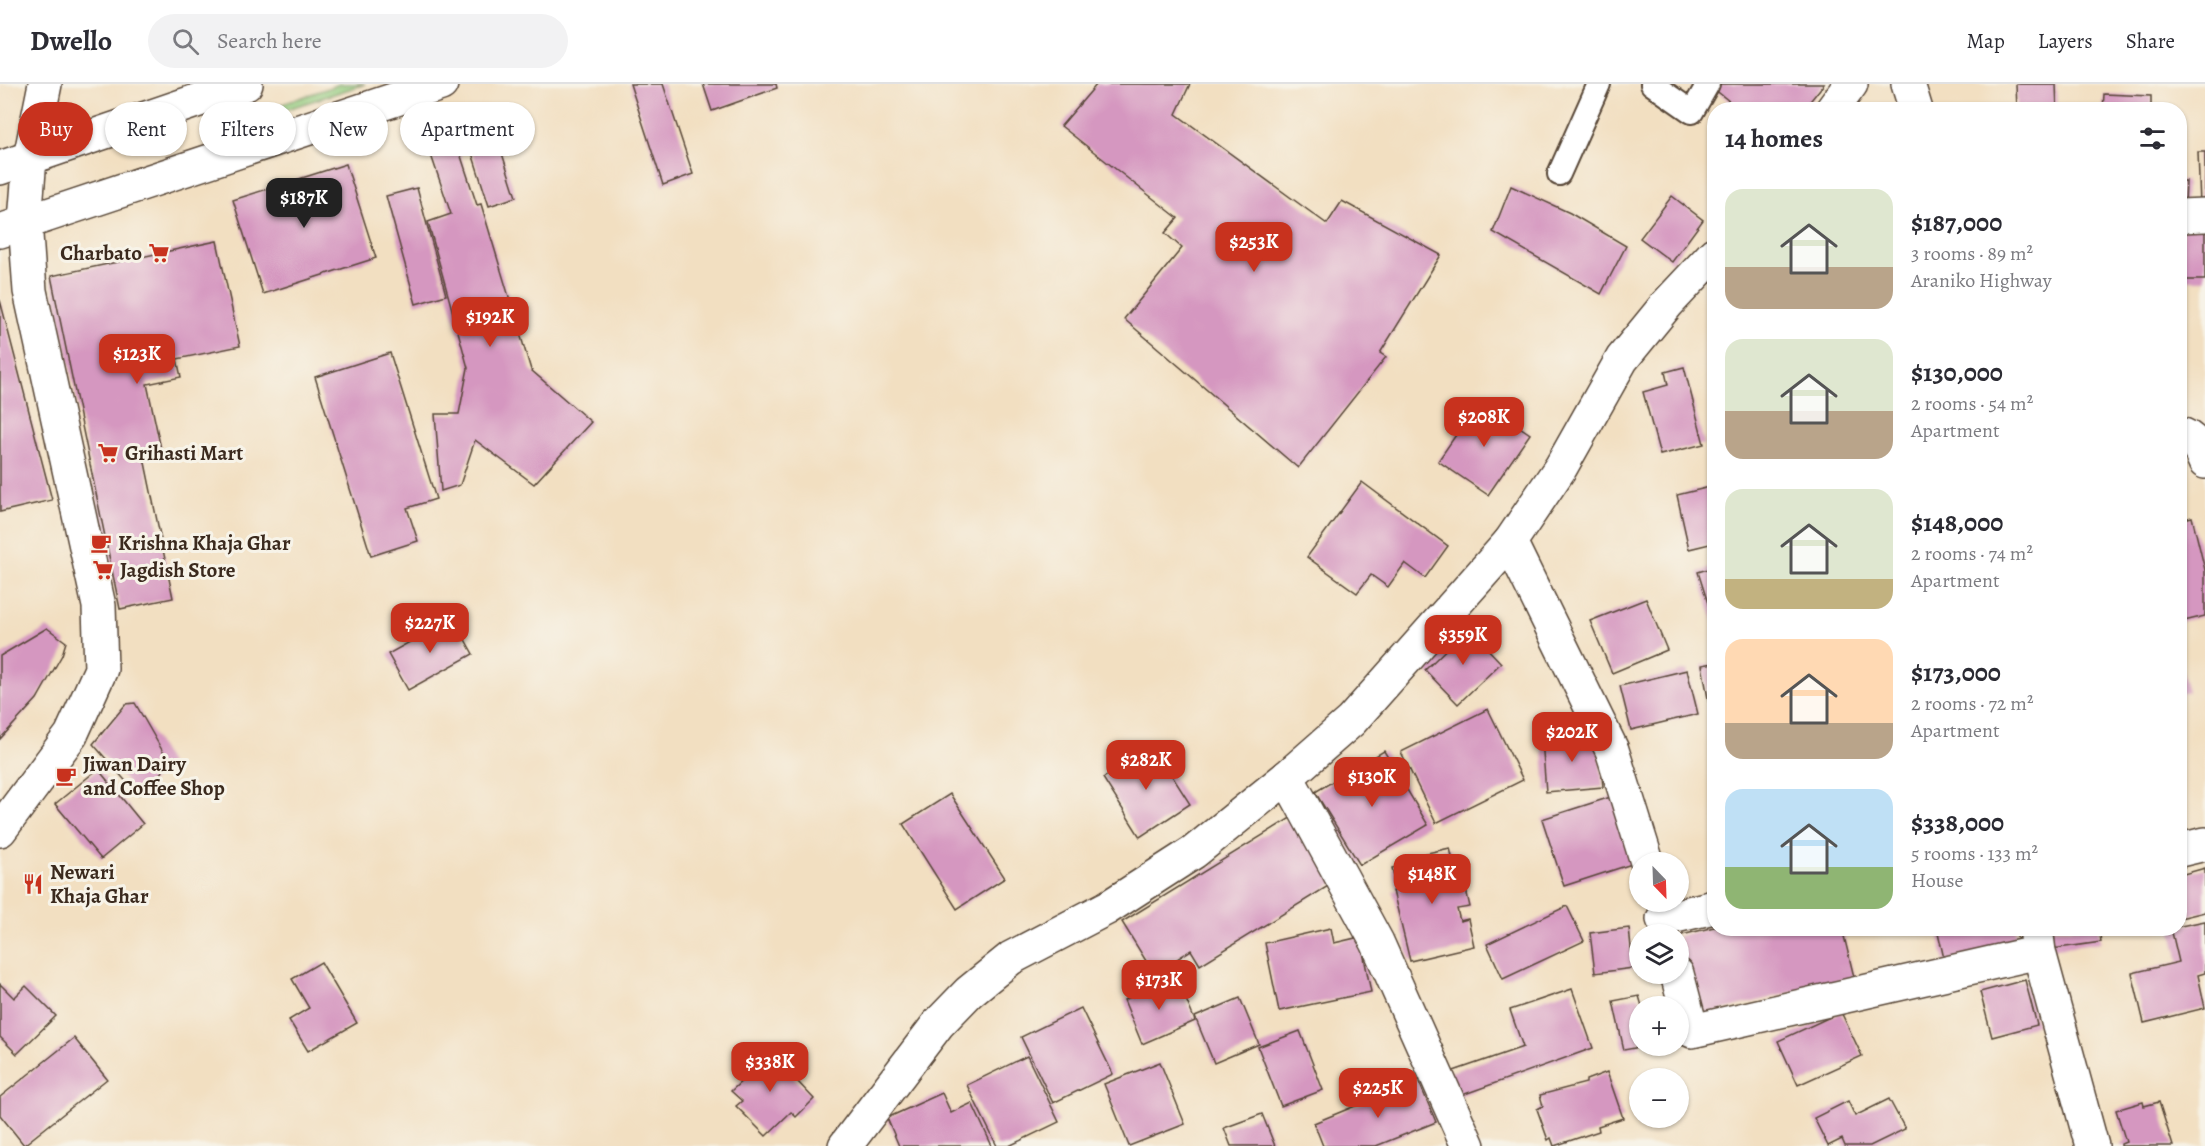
<!DOCTYPE html>
<html lang="en">
<head>
<meta charset="utf-8">
<style>
	body { margin:0; font-family:Alegreya,serif; background:#f2f2f3; color:#2b2b33; height:100vh; display:flex; flex-direction:column; font-size:22px; white-space:nowrap }
	* { box-sizing:border-box; margin:0 }
	p { font-size:20px; color:#7c7c81 }
	.icon { flex:none; width:33px; height:33px; fill:none; stroke:currentColor; stroke-width:2; stroke-linecap:round; stroke-linejoin:round }
	.map { position:relative; flex:1; overflow:hidden }
	.drawer { position:absolute; left:1707px; top:18px; width:480px; height:834px; display:flex; flex-direction:column; background:#fff; border-radius:24px; box-shadow:0 2px 4px #0004 }
	.drawer>* { flex:none }
	.guide { position:absolute; left:18px; top:18px; width:570px; height:54px; display:flex; gap:12px }
	.needle { width:39px; rotate:157deg }
	.tools { position:absolute; left:1629px; top:768px; display:grid; gap:12px }
	.tools a { display:grid; place-items:center; width:60px; height:60px; border-radius:50%; background:#fff; box-shadow:0 2px 4px #0004; font-size:30px }
	.price { position:absolute; translate:-50% -51px; padding:0 14px; border-radius:12px; background:#c8321e; color:#fff; font-size:20px; line-height:39px; filter:drop-shadow(0 2px 3px #0008) }
	.price::after { content:''; position:absolute; left:50%; top:36px; width:18px; height:14px; margin-left:-9px; background:inherit; clip-path:polygon(0 0,100% 0,50% 100%) }
	.price.selected { background:#222; color:#fff }
	ul { padding:0; list-style:none }
	li { display:flex; align-items:center; gap:18px; height:150px; padding:0 18px }
	li span { display:grid; place-items:center; flex:none; width:168px; height:120px; border-radius:18px; color:#555 }
	li>.icon { margin-inline-start:auto }
	span .icon { width:72px; height:72px; fill:#fffc; stroke-width:1 }
	li b { font-size:26px }
	h2 { display:flex; justify-content:space-between; align-items:center; height:72px; padding:0 18px; font-size:26px }
	.pill { padding:0 21px; border-radius:27px; background:#fff; box-shadow:0 2px 4px #0004; font-size:21px; line-height:54px }
	.pill.selected { background:#c8321e; color:#fff }
	header { display:flex; align-items:center; gap:36px; box-sizing:border-box; height:84px; padding:0 30px; background:#fff; border-bottom:2px solid #e1e1e2 }
	header strong { font-size:28px }
	nav { display:flex; gap:33px; margin-inline-start:auto; font-size:21px }
	.search { width:420px; height:54px; background:#f2f2f3; display:flex; align-items:center; gap:15px; box-sizing:border-box; padding:0 21px; border-radius:33px; color:#7c7c81; font-size:22px }
	.map>svg:first-child { display:block }
	.green { fill:#93ca7d; stroke:#677a4e; stroke-width:1.5 }
	.building { fill:#d597c0 }
	.lines { fill:none; stroke-linecap:round; stroke-linejoin:round }
	.lane-casing { stroke:#564536; stroke-width:26 }
	.street-casing { stroke:#564536; stroke-width:36 }
	.secondary-casing { stroke:#564536; stroke-width:36 }
	.highway-casing { stroke:#564536; stroke-width:36 }
	.lane { stroke:#fff; stroke-width:22 }
	.street { stroke:#fff; stroke-width:33 }
	.secondary { stroke:#fff; stroke-width:33 }
	.highway { stroke:#fff; stroke-width:33 }
	.labels { text-anchor:middle; stroke-width:6; stroke-linejoin:round; paint-order:stroke }
	.poi-label { font-size:21px; font-weight:bold; fill:#3b2a1e; stroke:#f7f3e8; text-anchor:start }
</style>
</head>
<body>
<header>
<strong>Dwello</strong>
<div class="search"><svg class="icon" aria-label="search" viewBox="0 0 24 24"><circle cx="10" cy="10" r="6"/><path d="M15 15l6 6"/></svg>Search here</div>
<nav><a>Map</a><a>Layers</a><a>Share</a></nav>
</header>
<div class="map">
<svg width="2205" height="1062" viewBox="0 0 2205 1062">
	<rect width="100%" height="100%" fill="#f7f3e8"/>
	<filter id="ink" filterUnits="userSpaceOnUse"><feTurbulence type="fractalNoise" baseFrequency=".0167" numOctaves="2"/><feDisplacementMap in="SourceGraphic" scale="12" xChannelSelector="R" yChannelSelector="G"/><feConvolveMatrix kernelMatrix="1 2 1 2 8 2 1 2 1" color-interpolation-filters="sRGB"/></filter>
	<filter id="wash" filterUnits="userSpaceOnUse"><feTurbulence type="fractalNoise" baseFrequency=".008" numOctaves="4" result="noise"/><feDisplacementMap in="SourceGraphic" scale="24" xChannelSelector="R" yChannelSelector="G"/><feGaussianBlur stdDeviation="1.35" result="paint"/><feColorMatrix in="noise" values="0 0 0 0 0 0 0 0 0 0 0 0 0 0 0 0 0 1.4 0 .05"/><feComposite in="paint" operator="in"/></filter>
	<g filter="url(#wash)">
		<rect width="100%" height="100%" fill="#f2dfc1"/>
		<polygon class="green" points="340,0 365,0 229,44 225,40"/>
		<g id="blocks">
			<g class="building">
				<polygon points="630,0 663,0 693,90 663,101"/>
				<polygon points="703,0 776,0 777,4 712,27"/>
				<polygon points="1097,0 1190,0 1176,30 1327,140 1342,117 1441,171 1380,269 1386,273 1298,384 1124,235 1182,164 1165,149 1178,134 1061,42"/>
				<polygon points="1708,0 1824,0 1803,26 1740,26"/>
				<polygon points="2016,0 2056,0 2057,26 2017,26"/>
				<polygon points="2104,10 2151,12 2151,26 2103,26"/>
				<polygon points="492,38 516,113 489,122 465,47"/>
				<polygon points="455,54 477,121 481,120 531,286 591,338 534,400 475,356 460,401 441,407 435,330 459,330 468,284 428,138 451,130 428,62"/>
				<polygon points="2198,68 2205,68 2205,121 2200,121"/>
				<polygon points="346,80 376,174 263,210 233,116"/>
				<polygon points="2180,97 2186,97 2185,121 2180,120"/>
				<polygon points="1511,102 1570,129 1626,162 1601,210 1493,148"/>
				<polygon points="417,104 446,211 416,220 386,112"/>
				<polygon points="1672,112 1703,136 1672,178 1640,154"/>
				<polygon points="2205,138 2205,196 2183,196 2182,139"/>
				<polygon points="217,157 240,262 177,275 181,293 147,300 161,365 143,369 173,514 120,525 51,192"/>
				<polygon points="0,216 52,416 0,428"/>
				<polygon points="390,269 436,415 407,424 418,457 371,472 315,293"/>
				<polygon points="1714,279 1714,297 1710,280"/>
				<polygon points="1684,283 1704,360 1660,371 1643,308 1668,301 1665,288"/>
				<polygon points="1480,316 1530,350 1488,411 1438,377"/>
				<polygon points="1362,398 1448,462 1425,494 1405,479 1388,503 1371,491 1357,509 1307,473"/>
				<polygon points="1714,402 1714,459 1689,465 1677,411"/>
				<polygon points="2192,433 2205,486 2205,532 2180,538 2180,436"/>
				<polygon points="1714,483 1714,538 1698,488"/>
				<polygon points="1646,515 1667,566 1612,589 1590,537"/>
				<polygon points="453,534 473,570 408,606 388,570"/>
				<polygon points="47,544 66,558 62,571 37,615 0,655 0,572"/>
				<polygon points="1468,544 1501,579 1458,620 1425,586"/>
				<polygon points="2180,577 2188,608 2180,610"/>
				<polygon points="1714,579 1714,619 1709,620 1702,581"/>
				<polygon points="1687,586 1698,630 1631,646 1620,602"/>
				<polygon points="135,619 170,680 138,711 93,660 126,620"/>
				<polygon points="1488,625 1523,696 1436,739 1401,668"/>
				<polygon points="1598,650 1603,703 1546,708 1542,655"/>
				<polygon points="1153,662 1190,720 1140,753 1103,694"/>
				<polygon points="1384,667 1428,741 1360,781 1315,708"/>
				<polygon points="98,685 143,740 101,775 55,720"/>
				<polygon points="950,710 1005,794 957,825 903,740"/>
				<polygon points="1617,711 1638,778 1564,802 1542,735"/>
				<polygon points="1297,730 1338,796 1200,881 1191,866 1154,890 1122,838"/>
				<polygon points="1450,764 1456,790 1462,788 1470,823 1457,825 1460,837 1468,835 1474,862 1410,877 1393,807 1398,806 1392,784 1415,778 1414,772"/>
				<polygon points="2205,784 2205,828 2180,834 2180,791"/>
				<polygon points="1567,822 1584,857 1503,895 1487,860"/>
				<polygon points="2205,837 2205,889 2198,891 2205,924 2144,939 2132,889 2179,878 2171,844"/>
				<polygon points="1714,843 1842,844 1854,893 1698,932 1678,852"/>
				<polygon points="1331,844 1334,859 1360,853 1371,908 1279,927 1265,859"/>
				<polygon points="1629,844 1633,884 1595,889 1590,849"/>
				<polygon points="1937,844 2015,844 2019,862 1945,879"/>
				<polygon points="2049,844 2099,844 2101,858 2052,865"/>
				<polygon points="321,878 357,939 308,967 289,936 309,924 292,895"/>
				<polygon points="1177,894 1195,937 1142,960 1124,916"/>
				<polygon points="2025,896 2037,941 1992,953 1980,908"/>
				<polygon points="0,900 14,914 26,902 56,932 17,970 0,953"/>
				<polygon points="1572,905 1593,964 1451,1015 1442,991 1523,963 1510,926"/>
				<polygon points="1639,912 1642,922 1640,963 1624,966 1613,917"/>
				<polygon points="1240,914 1259,960 1214,979 1195,933"/>
				<polygon points="1666,916 1667,922 1643,922"/>
				<polygon points="1081,924 1113,990 1053,1019 1021,953"/>
				<polygon points="1841,928 1862,972 1798,1001 1778,957"/>
				<polygon points="1300,947 1323,1006 1281,1022 1258,963"/>
				<polygon points="74,954 107,995 24,1061 0,1031 0,1013"/>
				<polygon points="765,963 814,1015 796,1033 791,1028 766,1052 736,1022 742,1017 731,1007 746,993 740,987"/>
				<polygon points="1027,972 1059,1038 1009,1062 997,1062 967,1001"/>
				<polygon points="1160,978 1185,1040 1129,1062 1104,1000"/>
				<polygon points="1607,988 1623,1034 1598,1042 1599,1047 1554,1062 1551,1054 1548,1056 1537,1025 1543,1022 1540,1011 1586,999 1586,996"/>
				<polygon points="1418,996 1436,1038 1376,1062 1323,1062 1314,1039"/>
				<polygon points="942,1009 951,1029 972,1019 992,1062 899,1062 887,1034"/>
				<polygon points="1889,1015 1905,1045 1870,1062 1845,1062 1842,1055 1828,1062 1814,1034 1848,1017 1855,1032"/>
				<polygon points="2143,1018 2144,1022 2159,1018 2173,1062 2121,1062 2121,1060 2126,1058 2116,1026"/>
				<polygon points="1262,1030 1275,1062 1231,1062 1224,1044"/>
			</g>
		</g>
	</g>
	<g filter="url(#ink)">
		<use href="#blocks" fill-opacity="0" stroke="#564536" stroke-width="1.5"/>
		<g class="lines">
			<g class="lane-casing">
				<g id="lane">
					<polyline points="1652,0 1692,28 1708,0"/>
					<polyline points="1559,90 1599,0"/>
				</g>
			</g>
			<g class="street-casing">
				<g id="street">
					<polyline points="1908,0 1916,26"/>
					<polyline points="1832,26 1851,0"/>
					<polyline points="2180,132 2205,131"/>
					<polyline points="0,147 441,0"/>
					<path d="M 2180,350 C 2192,352 2201,366 2205,378"/>
					<polyline points="1510,458 1612,666 1647,778"/>
					<polyline points="1287,693 1377,858 1468,1062"/>
					<polyline points="2180,766 2205,760"/>
					<polyline points="1663,835 1714,823"/>
					<polyline points="2036,844 2039,868 2092,1062"/>
					<polyline points="1677,890 1692,947 2039,868"/>
					<polyline points="845,1062 938,940 969,908 1011,874 1107,824 1194,768 1287,693 1351,637 1510,458 1561,383 1622,275 1667,220 1714,170"/>
				</g>
			</g>
			<g class="secondary-casing">
				<polyline id="secondary" points="0,746 71,651 101,585 99,522 30,207 25,137 30,74 45,0"/>
			</g>
			<g class="highway-casing">
				<polyline id="highway" points="0,84 246,0"/>
			</g>
			<use href="#lane" class="lane"/>
			<use href="#street" class="street"/>
			<use href="#secondary" class="secondary"/>
			<use href="#highway" class="highway"/>
		</g>
	</g>
	<defs>
		<g id="supermarket-bare" transform="scale(1.62)"><path d="M-6-5.5h2.5l.6 2H6L4.5 2H-2.5L-4.4-4H-6ZM-1.5 3.2a1.3 1.3 0 1 0 .1 0ZM3 3.2a1.3 1.3 0 1 0 .1 0Z" fill="#c8321e" stroke="#f7f3e8" stroke-width="2.5" paint-order="stroke"/></g>
		<g id="cafe-bare" transform="scale(1.62)"><path d="M-5.5-4.5H6V0H3Q3 3.5 0 3.5H-2.5Q-5.5 3.5-5.5 0ZM3-3.2v2h1.7v-2ZM-6 4.5H4V6H-6Z" fill="#c8321e" stroke="#f7f3e8" stroke-width="2.5" paint-order="stroke"/></g>
		<g id="restaurant-bare" transform="scale(1.62)"><path d="M-5-6h1v4h1v-4h1v4h1v-4h1v5L-1.5 .5V6h-2V.5L-5-1ZM5-6V6H3V1.5H1.5Q1.5-4 5-6Z" fill="#c8321e" stroke="#f7f3e8" stroke-width="2.5" paint-order="stroke"/></g>
	</defs>
	<g fill-rule="evenodd">
		<use href="#supermarket-bare" x="159" y="169"/>
		<use href="#supermarket-bare" x="108" y="369"/>
		<use href="#cafe-bare" x="101" y="459"/>
		<use href="#supermarket-bare" x="103" y="486"/>
		<use href="#cafe-bare" x="66" y="692"/>
		<use href="#restaurant-bare" x="33" y="800"/>
	</g>
	<g class="labels">
		<g class="poi-label">
			<text x="142" y="176" text-anchor="end">Charbato</text>
			<text x="125" y="376">Grihasti Mart</text>
			<text x="118" y="466">Krishna Khaja Ghar</text>
			<text x="120" y="493">Jagdish Store</text>
			<text x="83" y="687">Jiwan Dairy<tspan x="83" dy="24">and Coffee Shop</tspan></text>
			<text x="50" y="795">Newari<tspan x="50" dy="24">Khaja Ghar</tspan></text>
		</g>
	</g>
</svg>
<div class="tools">
<a><svg class="needle" viewBox="-14 -14 28 28"><path d="M0-13l5 13h-10z" fill="#e53935"/><path d="M0 13l5-13h-10z" fill="#7c7c81"/></svg></a>
<a><svg class="icon" aria-label="layers" viewBox="0 0 24 24"><path d="M12 4l9 5-9 5-9-5zM3 14l9 5 9-5"/></svg></a>
<a>+</a>
<a>−</a>
</div>
<b class="price selected" style="left:304px;top:145px">$187K</b>
<b class="price" style="left:1254px;top:189px">$253K</b>
<b class="price" style="left:490px;top:264px">$192K</b>
<b class="price" style="left:137px;top:301px">$123K</b>
<b class="price" style="left:1484px;top:364px">$208K</b>
<b class="price" style="left:430px;top:570px">$227K</b>
<b class="price" style="left:1463px;top:582px">$359K</b>
<b class="price" style="left:1572px;top:679px">$202K</b>
<b class="price" style="left:1146px;top:707px">$282K</b>
<b class="price" style="left:1372px;top:724px">$130K</b>
<b class="price" style="left:1432px;top:821px">$148K</b>
<b class="price" style="left:1159px;top:927px">$173K</b>
<b class="price" style="left:770px;top:1009px">$338K</b>
<b class="price" style="left:1378px;top:1035px">$225K</b>
<div class="guide">
<a class="pill selected">Buy</a>
<a class="pill">Rent</a>
<a class="pill">Filters</a>
<a class="pill">New</a>
<a class="pill">Apartment</a>
</div>
<section class="drawer">
<h2>14 homes<svg class="icon" aria-label="filters" viewBox="0 0 24 24"><path d="M4 7h16M4 17h16"/><circle cx="9" cy="7" r="2"/><circle cx="15" cy="17" r="2"/></svg></h2>
<ul>
<li><span style="background:linear-gradient(#dfe7d0 65%,#b9a48a 0)"><svg class="icon" aria-label="home" viewBox="0 0 24 24"><path d="M3 11l9-7 9 7M6 9v11h12V9"/></svg></span><div><b>$187,000</b><p>3 rooms · 89 m²</p><p>Araniko Highway</p></div></li>
<li><span style="background:linear-gradient(#dfe7d0 60%,#b9a48a 0)"><svg class="icon" aria-label="home" viewBox="0 0 24 24"><path d="M3 11l9-7 9 7M6 9v11h12V9"/></svg></span><div><b>$130,000</b><p>2 rooms · 54 m²</p><p>Apartment</p></div></li>
<li><span style="background:linear-gradient(#dfe7d0 75%,#c2b280 0)"><svg class="icon" aria-label="home" viewBox="0 0 24 24"><path d="M3 11l9-7 9 7M6 9v11h12V9"/></svg></span><div><b>$148,000</b><p>2 rooms · 74 m²</p><p>Apartment</p></div></li>
<li><span style="background:linear-gradient(#ffd9b3 70%,#b9a48a 0)"><svg class="icon" aria-label="home" viewBox="0 0 24 24"><path d="M3 11l9-7 9 7M6 9v11h12V9"/></svg></span><div><b>$173,000</b><p>2 rooms · 72 m²</p><p>Apartment</p></div></li>
<li><span style="background:linear-gradient(#bfe0f5 65%,#8fb573 0)"><svg class="icon" aria-label="home" viewBox="0 0 24 24"><path d="M3 11l9-7 9 7M6 9v11h12V9"/></svg></span><div><b>$338,000</b><p>5 rooms · 133 m²</p><p>House</p></div></li>
</ul>
</section>
</div>
</body>
</html>
